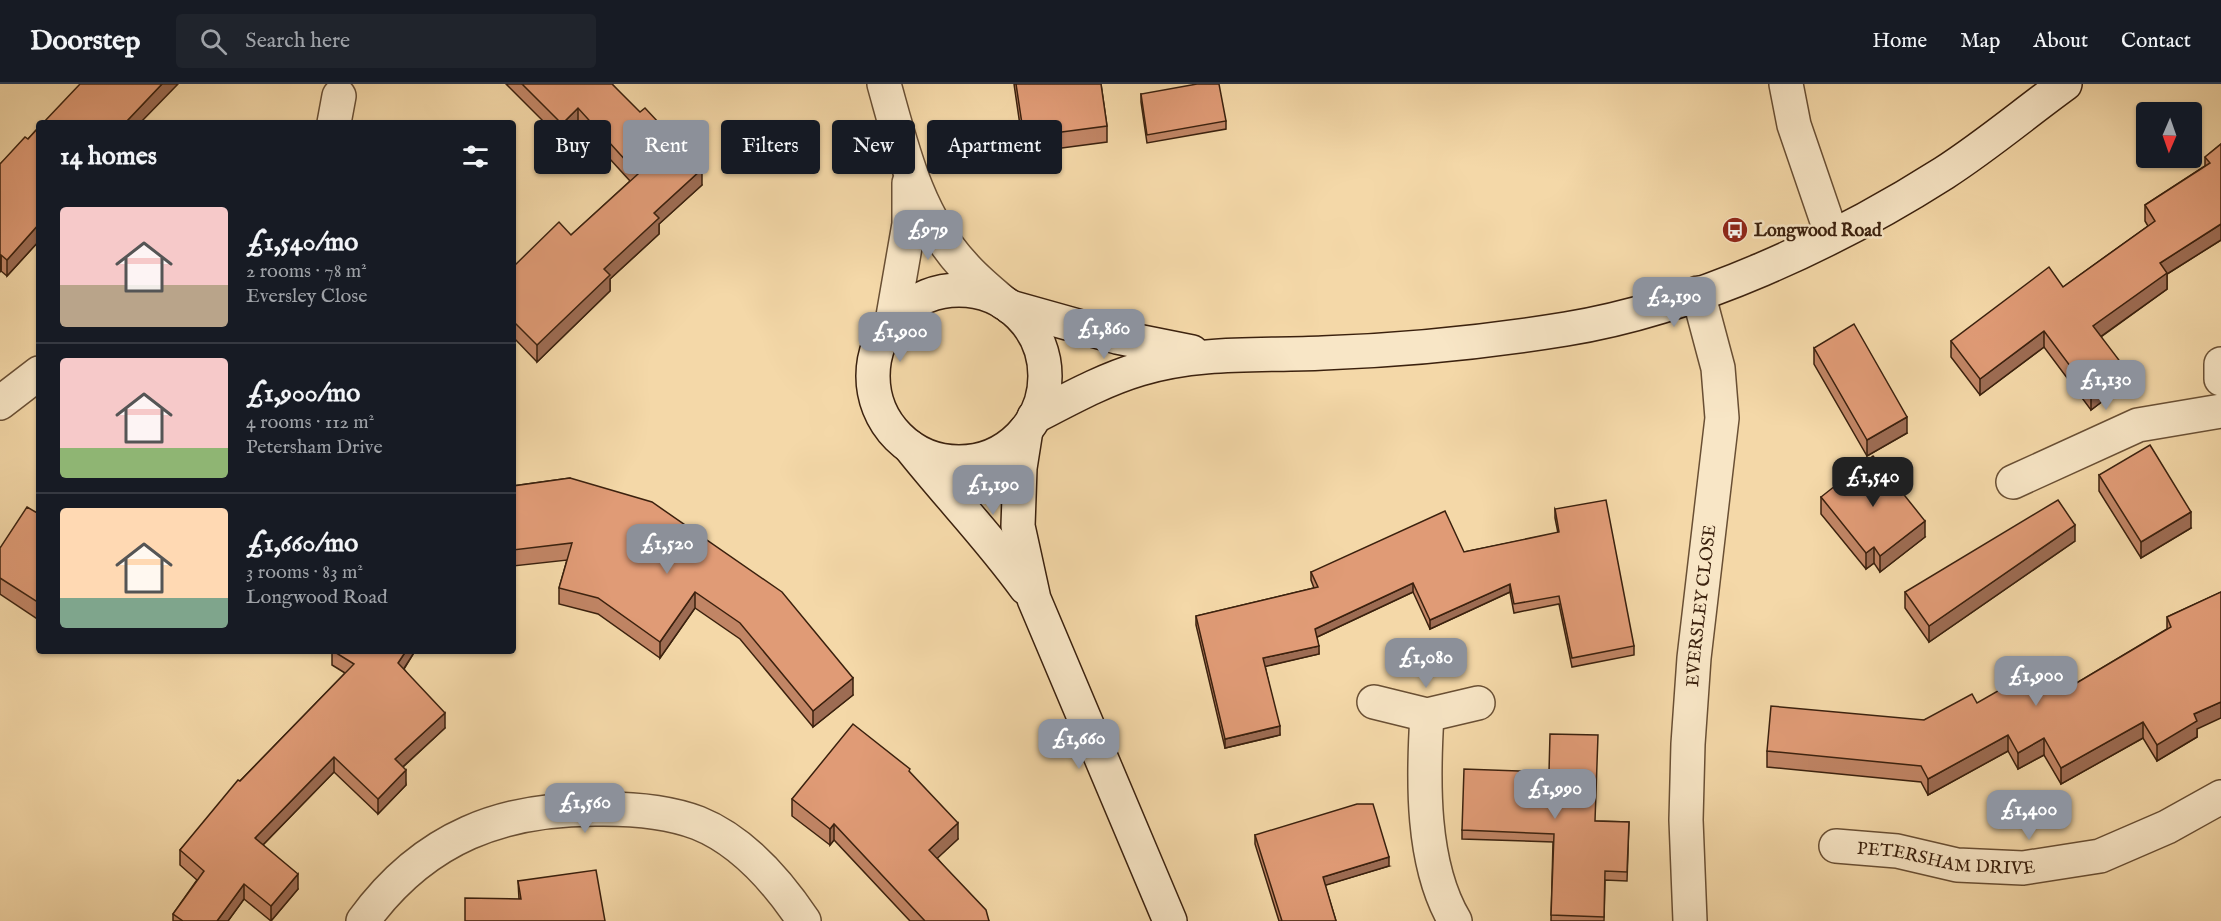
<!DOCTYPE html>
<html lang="en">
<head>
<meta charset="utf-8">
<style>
	body { margin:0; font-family:"IM FELL English",serif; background:#20242c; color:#f1f3f6; height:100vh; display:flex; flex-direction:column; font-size:22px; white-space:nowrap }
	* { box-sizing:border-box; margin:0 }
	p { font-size:20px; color:#9ea1a6 }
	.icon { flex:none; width:33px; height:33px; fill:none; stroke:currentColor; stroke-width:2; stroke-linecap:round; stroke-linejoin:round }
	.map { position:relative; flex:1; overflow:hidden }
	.panel { position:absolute; left:36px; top:36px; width:480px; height:534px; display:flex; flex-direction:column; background:#171b24; border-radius:6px; box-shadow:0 2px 4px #0004 }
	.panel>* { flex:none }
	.hud { position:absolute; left:534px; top:36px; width:570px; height:54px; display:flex; gap:12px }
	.needle { width:39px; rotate:182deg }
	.controls { position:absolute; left:2136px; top:18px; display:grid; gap:12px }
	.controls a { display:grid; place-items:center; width:66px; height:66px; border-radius:6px; background:#171b24; box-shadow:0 2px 4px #0004; font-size:30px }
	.price { position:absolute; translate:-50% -51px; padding:0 14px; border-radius:12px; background:#8c9099; color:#fff; font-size:20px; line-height:39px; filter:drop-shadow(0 2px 3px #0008) }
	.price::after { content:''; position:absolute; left:50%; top:36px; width:18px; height:14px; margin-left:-9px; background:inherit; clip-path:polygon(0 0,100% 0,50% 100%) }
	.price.on { background:#222; color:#fff }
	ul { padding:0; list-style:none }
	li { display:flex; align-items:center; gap:18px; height:150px; padding:0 24px }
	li+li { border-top:2px solid #363941 }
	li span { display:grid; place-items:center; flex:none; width:168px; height:120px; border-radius:6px; color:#555 }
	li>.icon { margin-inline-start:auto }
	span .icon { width:72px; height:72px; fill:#fffc; stroke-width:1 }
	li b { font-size:26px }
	h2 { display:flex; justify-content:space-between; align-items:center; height:72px; padding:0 24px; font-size:26px }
	.pill { padding:0 21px; border-radius:6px; background:#171b24; box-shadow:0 2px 4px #0004; font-size:21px; line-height:54px }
	.pill.on { background:#8c9099; color:#fff }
	header { display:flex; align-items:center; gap:36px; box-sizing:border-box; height:84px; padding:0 30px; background:#171b24; border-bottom:2px solid #363941 }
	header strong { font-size:28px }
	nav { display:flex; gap:33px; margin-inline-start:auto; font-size:21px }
	.search { width:420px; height:54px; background:#20242c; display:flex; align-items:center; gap:15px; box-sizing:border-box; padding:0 21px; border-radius:6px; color:#9ea1a6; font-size:22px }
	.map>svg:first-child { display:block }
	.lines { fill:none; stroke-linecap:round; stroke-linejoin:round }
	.street-casing { stroke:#694f34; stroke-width:36 }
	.secondary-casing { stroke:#3b210e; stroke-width:36 }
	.street { stroke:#f8e6c6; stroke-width:33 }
	.secondary { stroke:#f8e6c6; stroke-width:33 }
	.wall { fill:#c18565; stroke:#3b210e; stroke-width:1.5 }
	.shaded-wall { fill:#9d6c53; stroke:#3b210e; stroke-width:1.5 }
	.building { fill:#e09b76; stroke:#3b210e; stroke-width:1.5 }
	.labels { text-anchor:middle; stroke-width:5; stroke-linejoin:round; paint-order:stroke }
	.poi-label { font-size:18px; font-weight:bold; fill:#3b210e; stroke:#f8e6c6; text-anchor:start }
	.street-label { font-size:18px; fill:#3b210e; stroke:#f8e6c6 }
</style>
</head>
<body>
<header>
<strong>Doorstep</strong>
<div class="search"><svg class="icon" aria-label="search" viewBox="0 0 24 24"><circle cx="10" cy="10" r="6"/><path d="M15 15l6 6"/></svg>Search here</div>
<nav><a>Home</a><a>Map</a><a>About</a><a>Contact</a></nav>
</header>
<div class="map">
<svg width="2221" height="837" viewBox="0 0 2221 837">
	<rect width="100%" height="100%" fill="#f4d8a8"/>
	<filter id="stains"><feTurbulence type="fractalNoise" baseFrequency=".00333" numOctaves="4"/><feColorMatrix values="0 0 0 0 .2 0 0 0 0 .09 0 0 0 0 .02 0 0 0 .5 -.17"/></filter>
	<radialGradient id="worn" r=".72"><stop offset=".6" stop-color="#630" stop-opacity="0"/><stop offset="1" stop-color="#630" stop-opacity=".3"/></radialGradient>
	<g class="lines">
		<g class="street-casing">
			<g id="street">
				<path d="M 884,0 C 902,64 917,131 963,181 C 975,195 990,207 1004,219"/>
				<polyline points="1786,0 1794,41 1832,152"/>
				<polyline points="334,39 339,12"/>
				<polyline points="892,238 909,140 909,99"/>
				<polyline points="2221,280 2221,295"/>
				<polyline points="0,319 39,289"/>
				<polyline points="2013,398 2138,341 2221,327"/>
				<polyline points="1374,618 1427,631 1478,619"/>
				<path d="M 1427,631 C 1423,695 1421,780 1455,837"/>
				<path id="s1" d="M 1836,762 L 1897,767 L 1957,781 L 2023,784 L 2100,772 L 2167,743 L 2221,713"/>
				<path d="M 363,837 C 424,753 503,723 604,725 C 635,725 669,728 698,739 C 743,757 778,798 804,837"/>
				<path id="s2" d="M 1690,837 L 1686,736 L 1688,660 L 1694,574 L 1722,334 L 1718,284 L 1698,209"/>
			</g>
		</g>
		<g class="secondary-casing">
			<g id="secondary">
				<circle cx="959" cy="292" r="86"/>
				<polyline points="1010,223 1117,253 1192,268"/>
				<path d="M 1034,333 C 1069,315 1103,296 1140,285 C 1200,267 1262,272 1323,269 C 1404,266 1486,258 1566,245 C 1695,224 1834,159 1944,89 C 1986,62 2025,29 2065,0"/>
				<polyline points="1026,346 1020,384 1018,442 1034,515 1170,837"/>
				<path d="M 910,363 C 948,411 990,454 1026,504"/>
			</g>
		</g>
		<use href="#street" class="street"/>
		<use href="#secondary" class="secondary"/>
	</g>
	<g class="wall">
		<polygon points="506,0 612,0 702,101 659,140 659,150 610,195 610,207 537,278 513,253 513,183 571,151 630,97 578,40 562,56"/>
		<polygon points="1014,0 1101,0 1107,42 1107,58 1024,69"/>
		<polygon points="1141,10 1226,37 1226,45 1147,59 1141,18"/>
		<polygon points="39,43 39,157 7,192 1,187 0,80 28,55"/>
		<polygon points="2221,60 2221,156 2167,190 2167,205 2101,253 2125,300 2091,326 2044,263 1980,311 1951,273 1951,257 2063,203 2148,142 2145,137 2145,121 2205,82 2205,73"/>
		<polygon points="1814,264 1907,349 1867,372 1814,280"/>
		<polygon points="2099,391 2191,444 2141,474 2099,407"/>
		<polygon points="570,394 853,611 813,643 740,555 695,524 660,574 598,530 559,520 559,504 567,476 513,482 513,402"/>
		<polygon points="1821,413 1925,453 1880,488 1874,479 1866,485 1821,430"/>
		<polygon points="1555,425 1634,562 1634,571 1572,583 1559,520 1514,529 1510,508 1430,545 1413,508 1317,553 1319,570 1265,582 1280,651 1225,664 1196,541 1196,532 1314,504 1311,496 1311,488 1464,468 1558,449 1555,434"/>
		<polygon points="39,430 39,536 0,510 0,464"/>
		<polygon points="2075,457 1929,558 1905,524 1905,508"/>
		<polygon points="2221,508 2197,645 2197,653 2157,677 2143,654 2061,700 2044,671 2018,685 2008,667 1928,711 1921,698 1767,683 1767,667 1924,636 1977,619 2070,603 2167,545 2167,533"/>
		<polygon points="332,567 415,567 404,585 445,644 403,683 406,701 378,730 334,688 263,761 298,805 271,837 244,815 228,837 173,837 173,830 197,796 180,781 180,766 240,697 345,589 332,581"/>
		<polygon points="910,689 958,755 937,774 989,837 910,837 834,756 830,761 792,732 792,715"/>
		<polygon points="1595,737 1629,738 1627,797 1605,796 1604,837 1551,837 1553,758 1462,755 1462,746"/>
		<polygon points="1255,751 1389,782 1325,801 1336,837 1279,837 1255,760"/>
		<polygon points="518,797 605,837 519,815"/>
	</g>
	<g class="shaded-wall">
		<polygon points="162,0 178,0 140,39 125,39"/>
		<polygon points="578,24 578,40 562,56 562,40"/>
		<polygon points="702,85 702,101 659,140 659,150 610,195 610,207 537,278 537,261 604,185 654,129"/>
		<polygon points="39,140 39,157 7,192 7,176"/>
		<polygon points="2221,140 2221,156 2167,190 2167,205 2093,258 2093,242 2160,179"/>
		<polygon points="1,171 1,187 0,188 0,172"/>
		<polygon points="2044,247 2044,263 1980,311 1980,295"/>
		<polygon points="2125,284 2125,300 2091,326 2091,310"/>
		<polygon points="1907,333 1907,349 1867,372 1867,356"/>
		<polygon points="2191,428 2191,444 2141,474 2141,458"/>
		<polygon points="1925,437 1925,453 1880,488 1880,472"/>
		<polygon points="2075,441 2075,457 1929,558 1929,542"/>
		<polygon points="1874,463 1874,479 1866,485 1866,469"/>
		<polygon points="1413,499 1413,508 1315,554 1315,545"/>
		<polygon points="1510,500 1510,508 1430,545 1430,536"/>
		<polygon points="695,508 695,524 660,574 660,558"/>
		<polygon points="1319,562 1319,570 1263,583 1263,574"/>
		<polygon points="406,567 415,567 398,594 398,579"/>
		<polygon points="853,594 853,611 813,643 813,627"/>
		<polygon points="2221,618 2221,634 2197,645 2197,653 2157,677 2157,661 2194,630"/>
		<polygon points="445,629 445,644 395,690 395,675"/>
		<polygon points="2143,638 2143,654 2061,700 2061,684"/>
		<polygon points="1280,642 1280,651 1225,664 1225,655"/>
		<polygon points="2008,651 2008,667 1928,711 1928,695"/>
		<polygon points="2044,654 2044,671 2018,685 2018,669"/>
		<polygon points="334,673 334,688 255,769 255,754"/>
		<polygon points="406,686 406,701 378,730 378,715"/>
		<polygon points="958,739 958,755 929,782 929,766"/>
		<polygon points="834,740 834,756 830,761 830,745"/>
		<polygon points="1389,773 1389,782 1323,802 1323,793"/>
		<polygon points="298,790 298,805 271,837 271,822"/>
		<polygon points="244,800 244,815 228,837 217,837"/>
	</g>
	<g class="building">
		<polygon points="80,0 162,0 125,39 43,39"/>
		<polygon points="522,0 612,0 640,28 645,24 702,85 654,129 659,134 604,185 610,191 537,261 513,237 513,183 559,138 571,151 638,90 578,24 562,40"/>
		<polygon points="1016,0 1101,0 1107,42 1024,53"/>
		<polygon points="1197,0 1219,0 1226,37 1147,51 1141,10"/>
		<polygon points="39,43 39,140 7,176 1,171 0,172 0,80 25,53 28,55"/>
		<polygon points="2221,60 2221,140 2160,179 2167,189 2093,242 2125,284 2091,310 2044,247 1980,295 1951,257 2049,183 2063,203 2155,137 2145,121 2210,79 2205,73"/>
		<polygon points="1854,240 1907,333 1867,356 1814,264"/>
		<polygon points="2150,361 2191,428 2141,458 2099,391"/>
		<polygon points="1873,372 1925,437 1880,472 1874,463 1866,469 1821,413"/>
		<polygon points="570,394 652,418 782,508 853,594 813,627 740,539 695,508 660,558 598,514 559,504 572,459 513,466 513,402"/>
		<polygon points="1606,416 1634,562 1572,574 1559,512 1514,520 1510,500 1430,536 1413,499 1315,545 1319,562 1263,574 1280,642 1225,655 1196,532 1318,503 1311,488 1445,427 1464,468 1559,448 1555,425"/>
		<polygon points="2058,416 2075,441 1929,542 1905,508"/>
		<polygon points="27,423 39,430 39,519 0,494 0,464"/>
		<polygon points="2221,508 2221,618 2194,630 2197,637 2157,661 2143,638 2061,684 2044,654 2018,669 2008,651 1928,695 1921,682 1767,667 1771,622 1924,636 1972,610 1977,619 2054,575 2070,603 2171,543 2167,533"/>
		<polygon points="333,567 406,567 398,579 445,629 395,675 406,686 378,715 334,673 255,754 298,790 271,822 244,800 217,837 183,837 173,830 204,787 180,766 238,696 240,697 354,580"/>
		<polygon points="853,640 910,685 909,687 958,739 929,766 986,826 989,837 925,837 834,740 830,745 792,715"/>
		<polygon points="1550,650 1598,651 1595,737 1629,738 1627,788 1605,787 1604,833 1551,831 1554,750 1462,746 1464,685 1549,688"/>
		<polygon points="1357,720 1373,720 1389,773 1323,793 1336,837 1282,837 1255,751"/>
		<polygon points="596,786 605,837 465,837 465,814 521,815 518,797"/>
	</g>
	<defs>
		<g id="bus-disc" transform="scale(1.35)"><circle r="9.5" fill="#8f2418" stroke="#f8e6c6"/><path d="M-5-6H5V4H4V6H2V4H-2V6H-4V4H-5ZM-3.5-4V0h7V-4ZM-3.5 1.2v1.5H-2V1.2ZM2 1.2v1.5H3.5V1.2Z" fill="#fff"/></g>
	</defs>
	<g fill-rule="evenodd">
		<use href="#bus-disc" x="1735" y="146"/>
	</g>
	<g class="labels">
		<g class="poi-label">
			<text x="1754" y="152">Longwood Road</text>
		</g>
		<g class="street-label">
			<text dy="6" stroke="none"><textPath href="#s2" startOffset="316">EVERSLEY CLOSE</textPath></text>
			<text dy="6" stroke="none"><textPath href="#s1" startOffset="111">PETERSHAM DRIVE</textPath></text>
		</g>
	</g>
	<rect width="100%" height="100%" filter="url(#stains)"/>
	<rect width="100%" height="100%" fill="url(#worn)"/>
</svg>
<div class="controls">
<a><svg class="needle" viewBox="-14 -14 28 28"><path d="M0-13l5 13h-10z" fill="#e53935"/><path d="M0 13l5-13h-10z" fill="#9ea1a6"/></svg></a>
</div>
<b class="price" style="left:928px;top:177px">£979</b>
<b class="price" style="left:1674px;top:244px">£2,190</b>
<b class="price" style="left:1104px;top:276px">£1,860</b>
<b class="price" style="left:900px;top:279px">£1,900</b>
<b class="price" style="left:2106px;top:327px">£1,130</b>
<b class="price on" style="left:1873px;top:424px">£1,540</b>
<b class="price" style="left:993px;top:432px">£1,190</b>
<b class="price" style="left:667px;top:491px">£1,520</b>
<b class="price" style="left:1426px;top:605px">£1,080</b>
<b class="price" style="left:2036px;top:623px">£1,900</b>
<b class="price" style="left:1079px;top:686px">£1,660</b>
<b class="price" style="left:1555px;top:736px">£1,990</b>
<b class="price" style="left:585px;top:750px">£1,560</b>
<b class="price" style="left:2029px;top:757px">£1,400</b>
<div class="hud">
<a class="pill">Buy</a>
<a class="pill on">Rent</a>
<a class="pill">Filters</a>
<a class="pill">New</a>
<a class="pill">Apartment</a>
</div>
<section class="panel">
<h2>14 homes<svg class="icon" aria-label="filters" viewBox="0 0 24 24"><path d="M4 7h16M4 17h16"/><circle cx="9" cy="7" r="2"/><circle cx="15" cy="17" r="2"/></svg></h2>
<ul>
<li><span style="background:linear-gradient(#f6c9c9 65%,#b9a48a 0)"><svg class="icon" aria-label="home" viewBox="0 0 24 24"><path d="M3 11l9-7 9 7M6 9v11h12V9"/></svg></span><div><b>£1,540/mo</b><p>2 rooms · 78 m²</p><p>Eversley Close</p></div></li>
<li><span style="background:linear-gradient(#f6c9c9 75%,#8fb573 0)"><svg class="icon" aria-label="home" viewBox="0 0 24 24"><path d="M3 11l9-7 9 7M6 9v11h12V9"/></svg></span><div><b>£1,900/mo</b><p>4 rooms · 112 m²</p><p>Petersham Drive</p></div></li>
<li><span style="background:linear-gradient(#ffd9b3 75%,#7fa58c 0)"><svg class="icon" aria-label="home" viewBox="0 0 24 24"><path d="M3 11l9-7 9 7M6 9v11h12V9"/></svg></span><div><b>£1,660/mo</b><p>3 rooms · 83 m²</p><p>Longwood Road</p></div></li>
</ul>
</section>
</div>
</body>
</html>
